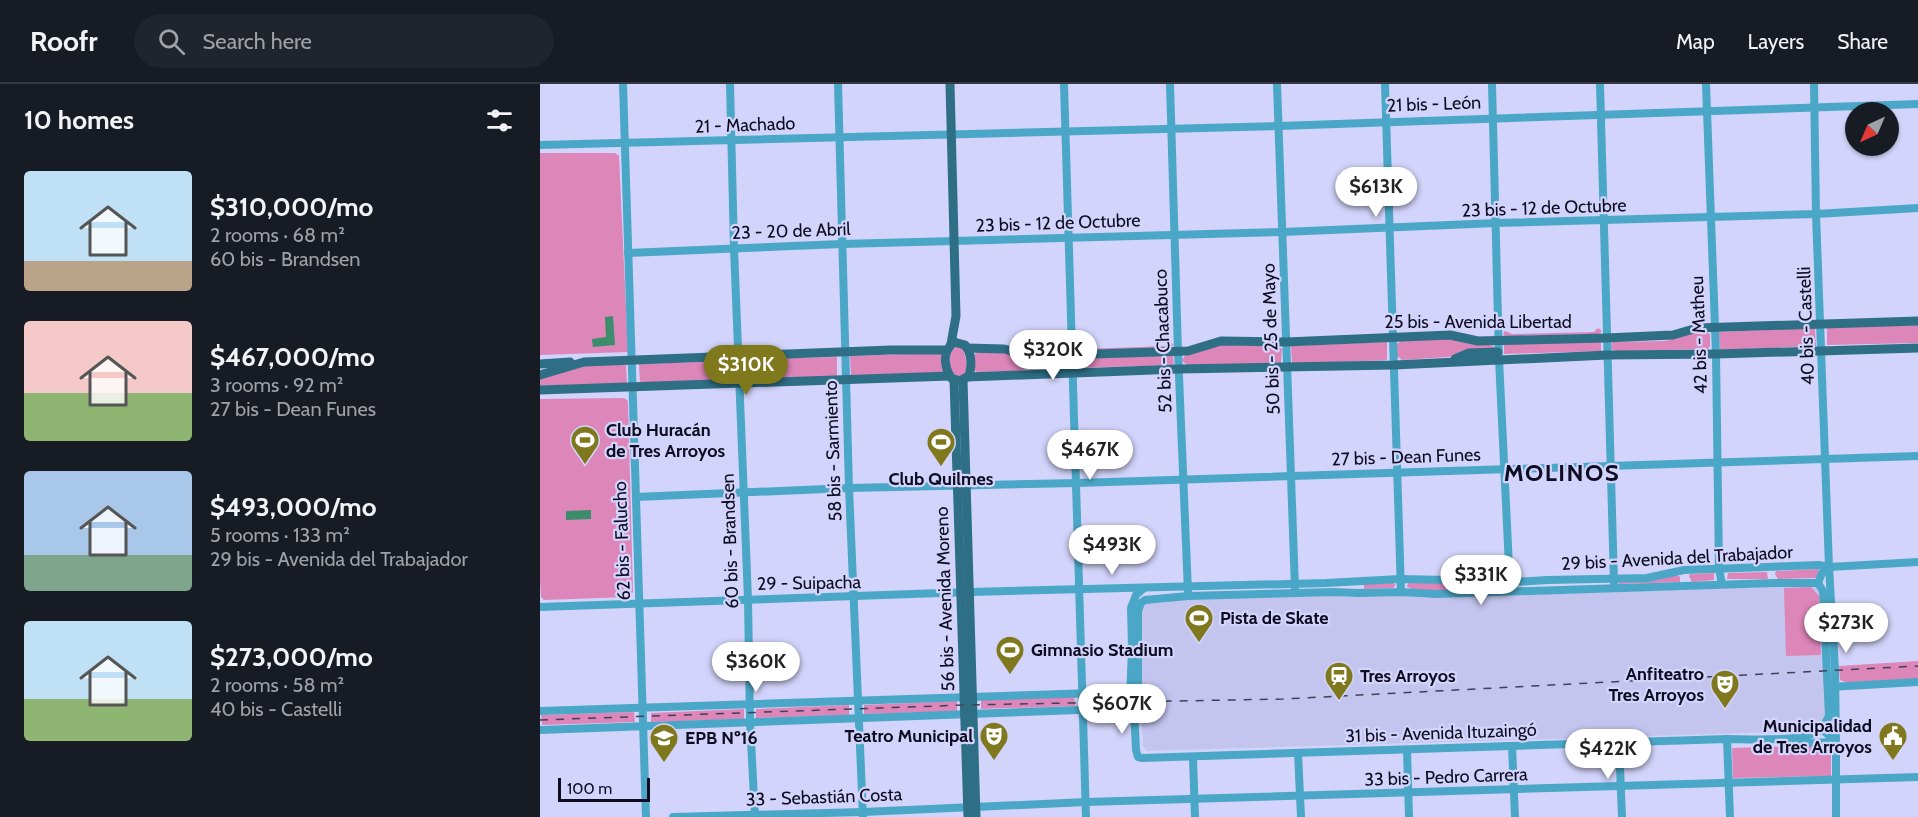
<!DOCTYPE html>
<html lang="en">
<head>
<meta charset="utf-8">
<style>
	body { margin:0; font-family:Cabin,sans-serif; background:#20242c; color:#f1f3f6; height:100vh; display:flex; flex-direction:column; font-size:22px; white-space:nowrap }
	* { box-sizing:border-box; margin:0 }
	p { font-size:20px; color:#9ea1a6 }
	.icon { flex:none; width:33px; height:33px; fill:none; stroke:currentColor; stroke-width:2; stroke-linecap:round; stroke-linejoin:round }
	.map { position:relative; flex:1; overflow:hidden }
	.side { display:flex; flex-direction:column; background:#171b24; width:540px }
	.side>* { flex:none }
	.needle { width:39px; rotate:224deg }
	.tools { position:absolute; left:1305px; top:18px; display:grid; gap:12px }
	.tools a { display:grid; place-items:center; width:54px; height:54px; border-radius:50%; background:#171b24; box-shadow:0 2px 4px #0004; font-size:30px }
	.scale { position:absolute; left:18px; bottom:15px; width:92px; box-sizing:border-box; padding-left:6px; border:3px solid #0d0c21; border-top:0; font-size:16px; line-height:21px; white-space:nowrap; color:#0d0c21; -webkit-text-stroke:4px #d3d4fb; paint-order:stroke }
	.price { position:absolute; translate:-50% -51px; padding:0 14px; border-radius:21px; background:#fff; color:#222; font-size:20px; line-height:39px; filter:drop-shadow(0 2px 3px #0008) }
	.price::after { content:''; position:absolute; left:50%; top:36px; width:18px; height:14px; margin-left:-9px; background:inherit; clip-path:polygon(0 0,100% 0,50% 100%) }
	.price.selected { background:#80781d; color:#fff }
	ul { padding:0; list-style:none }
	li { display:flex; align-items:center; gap:18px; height:150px; padding:0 24px }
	li span { display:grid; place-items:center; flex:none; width:168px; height:120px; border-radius:6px; color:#555 }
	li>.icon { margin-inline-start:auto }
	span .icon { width:72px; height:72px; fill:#fffc; stroke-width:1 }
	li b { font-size:26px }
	h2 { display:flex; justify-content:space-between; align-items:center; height:72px; padding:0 24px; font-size:26px }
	header { display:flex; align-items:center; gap:36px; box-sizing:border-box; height:84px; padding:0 30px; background:#171b24; border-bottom:2px solid #363941 }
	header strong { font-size:28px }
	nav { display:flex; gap:33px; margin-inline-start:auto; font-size:21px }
	.search { width:420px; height:54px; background:#20242c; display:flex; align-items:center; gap:15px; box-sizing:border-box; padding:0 21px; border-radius:33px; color:#9ea1a6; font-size:22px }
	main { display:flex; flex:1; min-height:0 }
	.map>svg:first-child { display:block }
	.built { fill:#c4c5ef }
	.green { fill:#dd86b9 }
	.water { fill:#3b8d6c }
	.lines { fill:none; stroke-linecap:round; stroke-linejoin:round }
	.minor { stroke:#4ba7c7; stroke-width:8 }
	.major { stroke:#2e6f86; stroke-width:9 }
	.rail { stroke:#404059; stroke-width:1.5; stroke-dasharray:8 8; stroke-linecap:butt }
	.labels { text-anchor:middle; stroke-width:4.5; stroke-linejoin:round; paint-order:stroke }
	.street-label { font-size:18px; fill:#0d0c21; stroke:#d3d4fb }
	.poi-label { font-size:18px; font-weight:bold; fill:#0d0c21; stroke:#d3d4fb; text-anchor:start }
	.district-label { font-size:24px; font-weight:bold; letter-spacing:1.5px; fill:#0d0c21; stroke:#d3d4fb }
</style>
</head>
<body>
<header>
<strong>Roofr</strong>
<div class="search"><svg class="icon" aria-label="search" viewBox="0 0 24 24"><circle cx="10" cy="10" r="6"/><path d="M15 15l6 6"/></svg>Search here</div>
<nav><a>Map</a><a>Layers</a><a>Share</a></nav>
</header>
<main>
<section class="side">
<h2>10 homes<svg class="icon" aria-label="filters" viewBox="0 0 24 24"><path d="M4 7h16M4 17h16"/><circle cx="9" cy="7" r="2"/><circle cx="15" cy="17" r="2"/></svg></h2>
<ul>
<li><span style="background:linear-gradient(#bfe0f5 75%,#b9a48a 0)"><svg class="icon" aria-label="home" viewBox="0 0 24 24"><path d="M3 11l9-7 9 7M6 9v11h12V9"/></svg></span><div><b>$310,000/mo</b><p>2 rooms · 68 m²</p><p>60 bis - Brandsen</p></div></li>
<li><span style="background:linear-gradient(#f6c9c9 60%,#8fb573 0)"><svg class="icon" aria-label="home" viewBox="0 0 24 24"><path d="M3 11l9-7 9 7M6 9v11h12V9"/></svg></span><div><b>$467,000/mo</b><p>3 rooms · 92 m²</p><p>27 bis - Dean Funes</p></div></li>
<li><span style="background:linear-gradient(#a9c7e8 70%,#7fa58c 0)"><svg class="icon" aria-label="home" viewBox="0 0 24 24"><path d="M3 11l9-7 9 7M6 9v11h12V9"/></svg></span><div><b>$493,000/mo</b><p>5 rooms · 133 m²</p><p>29 bis - Avenida del Trabajador</p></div></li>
<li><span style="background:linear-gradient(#bfe0f5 65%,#8fb573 0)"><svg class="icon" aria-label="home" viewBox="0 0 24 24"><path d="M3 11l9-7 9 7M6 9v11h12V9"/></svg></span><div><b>$273,000/mo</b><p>2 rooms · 58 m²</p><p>40 bis - Castelli</p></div></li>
</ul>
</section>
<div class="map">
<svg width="1378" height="733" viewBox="0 0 1378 733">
	<rect width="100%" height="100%" fill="#d3d4fb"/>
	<polygon class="built" points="1274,501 1281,508 1286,631 1280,641 1271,647 607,667 603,662 600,581 603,564 601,527 608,519 620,519 635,516 789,511 807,513 860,511 887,514"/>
	<g class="green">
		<polygon points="0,69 75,69 79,72 88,268 0,271"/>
		<polygon points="1378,241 1378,259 1287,261 1287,243"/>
		<polygon points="1058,244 1062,247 1059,250 965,252 963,250 965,247 972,250 1054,248"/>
		<polygon points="1275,244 1276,262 1180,266 1179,248"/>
		<polygon points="1157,248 1165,248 1170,250 1170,262 1168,265 1076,267 1071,265 1072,258 1125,257"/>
		<polygon points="908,253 950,261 955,263 954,265 908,273 862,276 857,272 857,260 861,257"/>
		<polygon points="1061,257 1061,267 964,270 964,260"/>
		<polygon points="630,258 634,261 630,264 537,267 535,263 539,262 544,265 626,262"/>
		<polygon points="847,258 847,276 752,280 751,262"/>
		<polygon points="678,261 737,262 742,265 741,279 648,281 643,278 642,275 646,271"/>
		<path d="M 417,262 L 423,265 L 426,276 L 426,289 L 420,294 L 412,291 C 410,280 407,269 417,262 Z"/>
		<polygon points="437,268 462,268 496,276 523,275 527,278 525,281 495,282 481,287 437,288 434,286 433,272"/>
		<polygon points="402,269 403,289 311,292 310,272"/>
		<polygon points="633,271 634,281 537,284 537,274"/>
		<polygon points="297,273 297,293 205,294 205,275"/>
		<polygon points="191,277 192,296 100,299 99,280"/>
		<polygon points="86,280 87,300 0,302 0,295 44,281"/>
		<polygon points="84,314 88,317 93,508 88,513 4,516 1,513 0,496 0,315"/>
		<polygon points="1279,485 1276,494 1238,495 1235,490 1236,487"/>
		<polygon points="1227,488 1228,495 1187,495 1188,489"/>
		<polygon points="1174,489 1174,496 1152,498 1149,492 1150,490"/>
		<polygon points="1137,491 1140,493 1140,498 1079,500 1079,498 1106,497"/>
		<polygon points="853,499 856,501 853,504 824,505 824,500"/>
		<path d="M 868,499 L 904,499 L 926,505 L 964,503 L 964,504 C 943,505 883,511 867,503 Z"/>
		<polygon points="1271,503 1279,512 1281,571 1246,572 1244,504"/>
		<polygon points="1378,577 1378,595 1311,600 1300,596 1299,582"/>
		<polygon points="534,612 535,622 441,625 441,615"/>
		<polygon points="549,612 584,612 586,618 583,622 549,622"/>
		<polygon points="417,617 417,627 324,630 324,621"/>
		<polygon points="309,621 309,631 216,634 216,625"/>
		<polygon points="204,625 204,635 111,638 111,629"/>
		<polygon points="94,628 95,638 2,641 1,631"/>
		<polygon points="1291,661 1291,692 1193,694 1192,664"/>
	</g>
	<g class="water">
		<polygon points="73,232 75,261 53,263 52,255 66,253 65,233"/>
		<polygon points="51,426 51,435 26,436 26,427"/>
	</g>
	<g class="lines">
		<g class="minor">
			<polyline points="83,0 106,733"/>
			<polyline points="190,0 194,164 208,515 210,638 215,733"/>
			<polyline points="298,0 309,404 323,733"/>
			<polyline points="524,0 546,733"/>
			<polyline points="630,0 638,268 648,508"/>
			<polyline points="737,0 755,504"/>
			<polyline points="845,0 861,508"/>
			<polyline points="952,0 959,275 970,503"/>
			<polyline points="1060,0 1074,499"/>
			<polyline points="1166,0 1176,270 1179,485 1182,500"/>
			<polyline points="0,61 739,42 1378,20"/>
			<polyline points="88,169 302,160 743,148 956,139 1276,130 1378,124"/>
			<polyline points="96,413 309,404 537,399 1378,372"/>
			<polyline points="1289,483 1282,489 1278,499 1283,507 1289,632 1282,645 1296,658 1296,733"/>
			<path d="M 604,504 L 596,511 L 591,524 L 592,565 L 590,616 L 594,624 L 596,666 L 598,673 L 602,674 L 1187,655 C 1209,655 1265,659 1282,645"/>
			<polyline points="0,523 430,508 786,499 860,495 908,496 927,501 1007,496 1107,494 1144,486 1279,481 1289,483 1378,478"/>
			<polyline points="1290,603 1378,598"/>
			<polyline points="594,624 598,617 598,527 601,519 605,516 648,512 792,508 819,509 861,508 896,510 1234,499 1278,499"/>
			<polyline points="0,627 585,608 592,606"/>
			<polyline points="0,646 594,624"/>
			<polyline points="1187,655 1190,733"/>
			<polyline points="1248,656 1264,659 1296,658 1295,586 1289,483 1276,130 1274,0"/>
			<polyline points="1079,658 1082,733"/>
			<polyline points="972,662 975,733"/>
			<polyline points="867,666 869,733"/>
			<polyline points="758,669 761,733"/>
			<polyline points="653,674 655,733"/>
			<polyline points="133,733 323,728 546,718 1378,693"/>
		</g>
		<g class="major">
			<polyline points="410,0 416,232 411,260"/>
			<path d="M 414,258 L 425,261 C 432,270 432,281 429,292 L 420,297 L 411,294 C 404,282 402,268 414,258 Z"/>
			<polyline points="427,264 464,265 492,272 648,267 681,257 746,258 910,251 938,257 1066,254 1133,251 1157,244 1378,237"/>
			<polyline points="915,275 929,269 958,268"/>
			<polyline points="0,280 30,278"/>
			<polyline points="0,291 44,278 351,266 407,266"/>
			<polyline points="427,293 639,285 854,281 1067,271 1176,270 1378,264"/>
			<polyline points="414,296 428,733"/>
			<polyline points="423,296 436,733"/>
			<polyline points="0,306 410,292"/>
		</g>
		<polyline class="rail" points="0,636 425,621 743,615 1378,582"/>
	</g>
	<defs>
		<g id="stadium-pin" transform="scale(1.5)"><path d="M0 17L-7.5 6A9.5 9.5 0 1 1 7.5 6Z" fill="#80781d" stroke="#d3d4fb"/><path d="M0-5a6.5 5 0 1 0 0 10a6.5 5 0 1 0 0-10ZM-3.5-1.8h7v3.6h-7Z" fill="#fff"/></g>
		<g id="station-pin" transform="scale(1.5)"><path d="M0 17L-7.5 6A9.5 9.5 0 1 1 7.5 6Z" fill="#80781d" stroke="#d3d4fb"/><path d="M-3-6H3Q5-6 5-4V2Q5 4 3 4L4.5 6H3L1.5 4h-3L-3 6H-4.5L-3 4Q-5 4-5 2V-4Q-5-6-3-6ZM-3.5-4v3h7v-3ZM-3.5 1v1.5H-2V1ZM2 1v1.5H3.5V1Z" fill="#fff"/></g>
		<g id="theatre-pin" transform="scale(1.5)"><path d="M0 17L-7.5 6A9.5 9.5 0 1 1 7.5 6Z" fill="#80781d" stroke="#d3d4fb"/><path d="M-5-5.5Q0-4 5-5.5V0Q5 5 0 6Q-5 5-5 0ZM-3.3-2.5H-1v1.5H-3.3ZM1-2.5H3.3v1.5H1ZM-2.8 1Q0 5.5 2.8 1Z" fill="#fff"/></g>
		<g id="civic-pin" transform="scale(1.5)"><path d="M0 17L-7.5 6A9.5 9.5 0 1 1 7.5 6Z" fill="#80781d" stroke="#d3d4fb"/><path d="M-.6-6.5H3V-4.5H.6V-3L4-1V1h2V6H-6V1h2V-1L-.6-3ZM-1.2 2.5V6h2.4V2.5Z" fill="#fff"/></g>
		<g id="school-pin" transform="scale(1.5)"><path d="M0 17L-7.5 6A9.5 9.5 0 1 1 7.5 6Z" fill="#80781d" stroke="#d3d4fb"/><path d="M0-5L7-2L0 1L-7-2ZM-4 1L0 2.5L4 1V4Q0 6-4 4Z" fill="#fff"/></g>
	</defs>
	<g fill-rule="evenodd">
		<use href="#stadium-pin" x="45" y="356"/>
		<use href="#stadium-pin" x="401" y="358"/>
		<use href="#stadium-pin" x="659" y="534"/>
		<use href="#stadium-pin" x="470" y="566"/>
		<use href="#station-pin" x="799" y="592"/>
		<use href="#theatre-pin" x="1185" y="600"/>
		<use href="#theatre-pin" x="454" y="652"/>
		<use href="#civic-pin" x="1353" y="652"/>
		<use href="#school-pin" x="124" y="654"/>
	</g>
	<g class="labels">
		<g class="street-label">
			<text transform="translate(894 20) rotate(-2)" y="6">21 bis - León</text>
			<text transform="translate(205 41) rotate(-2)" y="6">21 - Machado</text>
			<text transform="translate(1004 124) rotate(-2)" y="6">23 bis - 12 de Octubre</text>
			<text transform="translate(518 139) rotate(-2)" y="6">23 bis - 12 de Octubre</text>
			<text transform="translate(251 147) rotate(-2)" y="6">23 - 20 de Abril</text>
			<text x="938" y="244">25 bis - Avenida Libertad</text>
			<text transform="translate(1266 242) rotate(-92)" y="6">40 bis - Castelli</text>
			<text transform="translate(1159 251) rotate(-92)" y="6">42 bis - Matheu</text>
			<text transform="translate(731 255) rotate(-92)" y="6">50 bis - 25 de Mayo</text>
			<text transform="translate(623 257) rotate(-92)" y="6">52 bis - Chacabuco</text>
			<text transform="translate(293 367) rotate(-92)" y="6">58 bis - Sarmiento</text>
			<text transform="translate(866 373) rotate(-2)" y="6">27 bis - Dean Funes</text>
			<text transform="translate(82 457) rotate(-92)" y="6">62 bis - Falucho</text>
			<text transform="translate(190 457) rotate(-92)" y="6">60 bis - Brandsen</text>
			<text transform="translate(1137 474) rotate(-3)" y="6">29 bis - Avenida del Trabajador</text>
			<text transform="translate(269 499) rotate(-1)" y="6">29 - Suipacha</text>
			<text transform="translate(405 515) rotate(-92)" y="6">56 bis - Avenida Moreno</text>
			<text transform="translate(901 649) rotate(-2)" y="6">31 bis - Avenida Ituzaingó</text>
			<text transform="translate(906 693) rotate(-2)" y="6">33 bis - Pedro Carrera</text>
			<text transform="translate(284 713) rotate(-2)" y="6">33 - Sebastián Costa</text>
		</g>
		<g class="poi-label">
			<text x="66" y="352">Club Huracán<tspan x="66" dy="21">de Tres Arroyos</tspan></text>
			<text x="401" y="401" text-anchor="middle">Club Quilmes</text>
			<text x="680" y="540">Pista de Skate</text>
			<text x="491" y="572">Gimnasio Stadium</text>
			<text x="1164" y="596" text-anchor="end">Anfiteatro<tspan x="1164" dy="21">Tres Arroyos</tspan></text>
			<text x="820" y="598">Tres Arroyos</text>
			<text x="1332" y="648" text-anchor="end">Municipalidad<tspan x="1332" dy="21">de Tres Arroyos</tspan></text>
			<text x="433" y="658" text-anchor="end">Teatro Municipal</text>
			<text x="145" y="660">EPB Nº16</text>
		</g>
		<g class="district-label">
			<text x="1022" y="397">MOLINOS</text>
		</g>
	</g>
</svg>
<div class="tools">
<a><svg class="needle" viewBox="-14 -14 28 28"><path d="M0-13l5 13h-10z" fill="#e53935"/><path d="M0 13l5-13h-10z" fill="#9ea1a6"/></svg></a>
</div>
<div class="scale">100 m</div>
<b class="price" style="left:836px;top:134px">$613K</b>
<b class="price" style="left:513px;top:297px">$320K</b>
<b class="price selected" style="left:206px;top:312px">$310K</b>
<b class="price" style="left:550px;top:397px">$467K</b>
<b class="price" style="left:572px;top:492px">$493K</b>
<b class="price" style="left:941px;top:522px">$331K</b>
<b class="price" style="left:1306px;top:570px">$273K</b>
<b class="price" style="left:216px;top:609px">$360K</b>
<b class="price" style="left:582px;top:651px">$607K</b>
<b class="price" style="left:1068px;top:696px">$422K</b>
</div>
</main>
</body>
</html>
